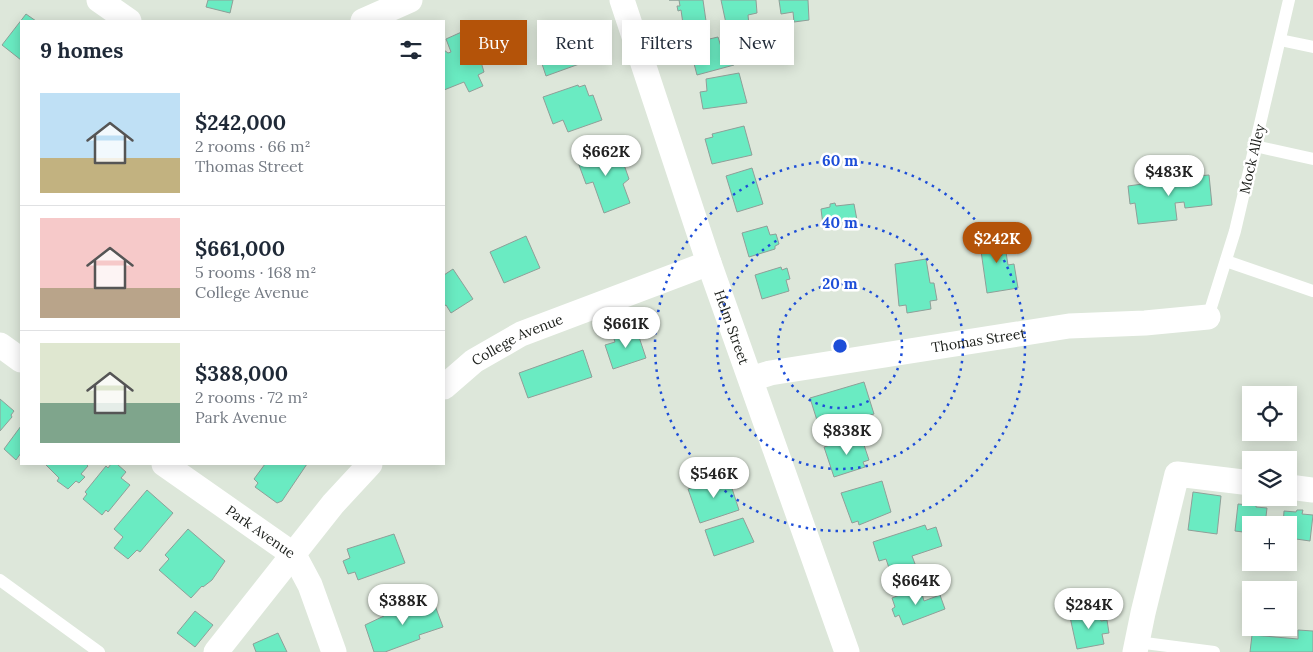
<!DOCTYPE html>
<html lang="en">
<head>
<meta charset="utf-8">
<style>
	body { margin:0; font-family:Lora,serif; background:#f2f2f3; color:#1f2937; height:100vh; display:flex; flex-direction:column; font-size:19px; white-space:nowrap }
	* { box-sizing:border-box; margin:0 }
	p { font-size:16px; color:#747a83 }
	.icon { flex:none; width:28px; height:28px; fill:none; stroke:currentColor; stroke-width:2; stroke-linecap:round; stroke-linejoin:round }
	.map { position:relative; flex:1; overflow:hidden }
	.side { position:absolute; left:20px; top:20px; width:425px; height:445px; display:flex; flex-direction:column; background:#fff; border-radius:0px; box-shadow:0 2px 12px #0003 }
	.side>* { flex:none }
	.banner { position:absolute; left:460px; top:20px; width:475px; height:45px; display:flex; gap:10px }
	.buttons { position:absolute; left:1242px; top:386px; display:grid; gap:10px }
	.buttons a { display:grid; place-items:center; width:55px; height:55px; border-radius:0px; background:#fff; box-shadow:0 2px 12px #0003; font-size:25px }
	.price { position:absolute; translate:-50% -42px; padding:0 11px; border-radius:18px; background:#fff; color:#222; font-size:16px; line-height:32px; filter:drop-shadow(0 1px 2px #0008) }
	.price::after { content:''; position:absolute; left:50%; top:30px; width:15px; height:11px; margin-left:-8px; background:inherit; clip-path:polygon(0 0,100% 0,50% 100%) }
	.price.current { background:#b45309; color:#fff }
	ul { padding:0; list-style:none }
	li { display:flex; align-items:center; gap:15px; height:125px; padding:0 20px }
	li+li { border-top:1px solid #e0e1e3 }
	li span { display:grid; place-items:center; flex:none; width:140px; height:100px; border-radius:0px; color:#555 }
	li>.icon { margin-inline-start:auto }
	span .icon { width:60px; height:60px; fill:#fffc; stroke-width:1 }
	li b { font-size:21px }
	h2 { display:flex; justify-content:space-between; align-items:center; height:60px; padding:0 20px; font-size:21px }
	.tag { padding:0 18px; border-radius:0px; background:#fff; box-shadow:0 2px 12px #0003; font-size:18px; line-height:45px }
	.tag.current { background:#b45309; color:#fff }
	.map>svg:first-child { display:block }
	.building { fill:#6aebc2; stroke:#8f9f98 }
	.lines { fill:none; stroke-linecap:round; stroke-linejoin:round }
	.service { stroke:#fff; stroke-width:12 }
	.minor { stroke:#fff; stroke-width:25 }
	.ring { fill:none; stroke:#1d4ed8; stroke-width:2.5; stroke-dasharray:2.5 5 }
	.labels { text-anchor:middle; stroke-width:5; stroke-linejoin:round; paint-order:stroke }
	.street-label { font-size:14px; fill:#1a1d19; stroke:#fff }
	.centre { fill:#1d4ed8; stroke:#fff; stroke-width:2.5 }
	.ring-label { font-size:15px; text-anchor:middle; font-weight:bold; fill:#1d4ed8; stroke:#fff; stroke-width:5; stroke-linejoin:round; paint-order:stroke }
</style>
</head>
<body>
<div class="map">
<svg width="1313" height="652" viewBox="0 0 1313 652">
	<rect width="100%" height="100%" fill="#dde7da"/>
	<g class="building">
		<polygon points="208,0 233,0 230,13 206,7"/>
		<polygon points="669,0 703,0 706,21 683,24 681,10 678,11 677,6 680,6 679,0"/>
		<polygon points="721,0 756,0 757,13 748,15 749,25 727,28"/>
		<polygon points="779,0 808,0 809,20 794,22 793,12 781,14"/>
		<polygon points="26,14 36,21 21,21 21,60 2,45"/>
		<polygon points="567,23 571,34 575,32 583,52 578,53 582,63 546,76 541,61 552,57 542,32"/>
		<polygon points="466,30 481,62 484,72 478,75 483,86 469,92 464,82 444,90 444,50 448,53 451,52 446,39"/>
		<polygon points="718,37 723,53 731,51 734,65 697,75 692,56 704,52 701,41"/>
		<polygon points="739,73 747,103 703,109 700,92 707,91 706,79"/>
		<polygon points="578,85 579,87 585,85 589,96 593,95 602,120 568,132 563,120 553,124 543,97"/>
		<polygon points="744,126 752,155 712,164 705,139 713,137 712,134"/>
		<polygon points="611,144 618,161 622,159 629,179 623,184 630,203 604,213 593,182 586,184 576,157"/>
		<polygon points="752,168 763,204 737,212 726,176"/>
		<polygon points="1209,175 1212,205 1185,208 1184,202 1175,203 1177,220 1138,224 1135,203 1130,204 1128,186 1157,182 1159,179"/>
		<polygon points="835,203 836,206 854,204 857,220 823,225 821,209 830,207 830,204"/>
		<polygon points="767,226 770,235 776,234 779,244 775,246 775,249 749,257 742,233"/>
		<polygon points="1003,233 1008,265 1014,264 1018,288 987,293 979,237"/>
		<polygon points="526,236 540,268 504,283 490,252"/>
		<polygon points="926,259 930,283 934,283 937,300 930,301 931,309 907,313 906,305 899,306 895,264"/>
		<polygon points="781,267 782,270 787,268 790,279 786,280 789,291 762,299 755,275"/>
		<polygon points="453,269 473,299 451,313 446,305 444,306 444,275"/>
		<polygon points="636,328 646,358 613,369 605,345 615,342 613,336"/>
		<polygon points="583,350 592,377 528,398 519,373"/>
		<polygon points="864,382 874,414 820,430 810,398"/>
		<polygon points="0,399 14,411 11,415 12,417 0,431"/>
		<polygon points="21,426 21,453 16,460 4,449"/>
		<polygon points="855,437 856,441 862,439 869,460 863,462 865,467 834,477 824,447"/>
		<polygon points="45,464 86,464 88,466 81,474 85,477 79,483 76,481 68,489 57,481 59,478"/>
		<polygon points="111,464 117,464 126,472 121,478 130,485 108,512 106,510 102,515 83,499 87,494 85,492 106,466 108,468"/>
		<polygon points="265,464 307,464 282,501 277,503 255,487 258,483 254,479"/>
		<polygon points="728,476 739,510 700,523 688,489"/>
		<polygon points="882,481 891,512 859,525 858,521 852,523 841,493"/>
		<polygon points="147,490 173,513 140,552 137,550 128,559 114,548 123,537 114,529"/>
		<polygon points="1193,492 1221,496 1217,534 1188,530"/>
		<polygon points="1251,503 1256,503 1256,507 1267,508 1265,525 1251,525 1251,533 1235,531 1238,504 1250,505"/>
		<polygon points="1297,510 1303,510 1302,514 1313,515 1310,541 1289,538 1289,525 1283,525 1284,511 1296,512"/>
		<polygon points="743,518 754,542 714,556 705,530"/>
		<polygon points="925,525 927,530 936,527 942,546 912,556 917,569 892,577 886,559 879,561 873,542"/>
		<polygon points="188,529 225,561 212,580 203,587 202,586 191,598 159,570 169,559 165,555"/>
		<polygon points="394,534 405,563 358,580 355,572 348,574 343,561 350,558 347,549"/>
		<polygon points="920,587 924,601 940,595 945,609 903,625 899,615 895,617 892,609 895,607 892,598"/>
		<polygon points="429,597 430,601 433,600 443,627 419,635 420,639 385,652 374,652 365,625 384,616 383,614 398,609 398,612 424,603 423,599"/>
		<polygon points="195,611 213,625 195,647 177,633"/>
		<polygon points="1099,612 1101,621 1107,620 1109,633 1102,634 1104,644 1077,649 1070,617"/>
		<polygon points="1298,630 1313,631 1313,652 1250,652 1252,635 1298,639"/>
		<polygon points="278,633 287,652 256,652 253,644"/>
	</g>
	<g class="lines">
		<g class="service">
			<polyline points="1280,40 1313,47"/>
			<polyline points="1255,146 1313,159"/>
			<polyline points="1226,261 1313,291"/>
			<polyline points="1208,317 1235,231 1289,0"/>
			<polyline points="0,580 99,652"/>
			<polyline points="1137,642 1214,652"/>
		</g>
		<g class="minor">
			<polyline points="99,0 129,21"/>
			<path id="s1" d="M 622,0 L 709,263 L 847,652"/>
			<polyline points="363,21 410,0"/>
			<polyline points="0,345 21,360"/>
			<path id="s2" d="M 751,379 L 770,373 L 1069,326 L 1145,323 L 1208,317"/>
			<path id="s3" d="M 444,387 L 474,361 L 521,334 L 709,263"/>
			<path id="s4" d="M 164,464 L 294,555 L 310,585 L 334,652"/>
			<polyline points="1289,487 1313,490"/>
			<polyline points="216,652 333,504 370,464"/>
			<polyline points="1135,652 1143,613 1177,474 1251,483"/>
		</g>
	</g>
	<g class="ring">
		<circle cx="840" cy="346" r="62"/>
		<circle cx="840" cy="346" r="123"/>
		<circle cx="840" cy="346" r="185"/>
	</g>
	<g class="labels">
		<g class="street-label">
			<text transform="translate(1252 159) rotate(-77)" y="5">Mock Alley</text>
			<text dy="5" stroke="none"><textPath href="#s1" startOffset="345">Helm Street</textPath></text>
			<text dy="5" stroke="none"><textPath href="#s3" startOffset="88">College Avenue</textPath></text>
			<text dy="5" stroke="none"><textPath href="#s2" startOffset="231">Thomas Street</textPath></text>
			<text dy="5" stroke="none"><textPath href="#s4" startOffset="118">Park Avenue</textPath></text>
		</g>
	</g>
	<circle cx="840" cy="346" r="8" class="centre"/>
	<g class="ring-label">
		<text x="840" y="166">60 m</text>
		<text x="840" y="228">40 m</text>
		<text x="840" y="289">20 m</text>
	</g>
</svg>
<div class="buttons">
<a><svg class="icon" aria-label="locate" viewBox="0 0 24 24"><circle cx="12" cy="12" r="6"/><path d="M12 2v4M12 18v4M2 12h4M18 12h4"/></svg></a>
<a><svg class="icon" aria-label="layers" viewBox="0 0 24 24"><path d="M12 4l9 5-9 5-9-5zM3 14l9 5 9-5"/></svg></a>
<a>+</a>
<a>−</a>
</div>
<b class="price" style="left:606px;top:177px">$662K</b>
<b class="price" style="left:1169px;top:197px">$483K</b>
<b class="price current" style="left:997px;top:264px">$242K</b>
<b class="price" style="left:626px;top:349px">$661K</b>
<b class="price" style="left:847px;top:456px">$838K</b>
<b class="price" style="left:714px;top:499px">$546K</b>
<b class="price" style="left:916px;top:606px">$664K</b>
<b class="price" style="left:403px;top:626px">$388K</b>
<b class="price" style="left:1089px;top:630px">$284K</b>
<div class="banner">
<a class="tag current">Buy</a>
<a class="tag">Rent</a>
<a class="tag">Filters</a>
<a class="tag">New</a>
</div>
<section class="side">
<h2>9 homes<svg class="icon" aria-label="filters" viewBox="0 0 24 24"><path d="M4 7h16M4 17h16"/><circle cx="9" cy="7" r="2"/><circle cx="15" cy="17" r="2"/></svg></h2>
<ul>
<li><span style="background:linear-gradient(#bfe0f5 65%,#c2b280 0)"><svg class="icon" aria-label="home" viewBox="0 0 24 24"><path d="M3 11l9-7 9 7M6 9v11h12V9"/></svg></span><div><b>$242,000</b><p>2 rooms · 66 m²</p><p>Thomas Street</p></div></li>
<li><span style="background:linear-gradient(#f6c9c9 70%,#b9a48a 0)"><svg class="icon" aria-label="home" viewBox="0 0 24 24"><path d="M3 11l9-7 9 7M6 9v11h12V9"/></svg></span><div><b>$661,000</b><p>5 rooms · 168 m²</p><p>College Avenue</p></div></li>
<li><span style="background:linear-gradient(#dfe7d0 60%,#7fa58c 0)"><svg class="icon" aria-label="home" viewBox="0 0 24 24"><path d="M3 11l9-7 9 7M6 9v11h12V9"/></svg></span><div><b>$388,000</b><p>2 rooms · 72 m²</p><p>Park Avenue</p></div></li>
</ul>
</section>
</div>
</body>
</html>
